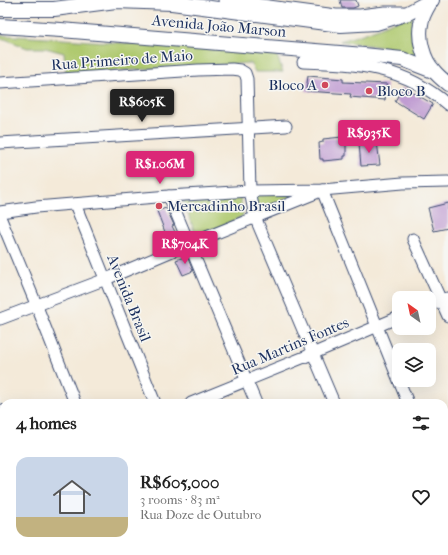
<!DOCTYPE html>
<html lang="en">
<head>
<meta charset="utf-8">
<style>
	body { margin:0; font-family:"IM FELL French Canon",serif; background:#f2f2f2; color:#222; height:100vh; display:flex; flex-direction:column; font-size:15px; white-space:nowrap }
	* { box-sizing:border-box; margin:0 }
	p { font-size:13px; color:#767676 }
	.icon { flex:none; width:22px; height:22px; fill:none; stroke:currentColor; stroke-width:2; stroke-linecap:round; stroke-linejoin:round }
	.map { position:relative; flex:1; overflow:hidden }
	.panel { position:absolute; left:0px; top:399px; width:448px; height:156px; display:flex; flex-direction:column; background:#fff; border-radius:12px 12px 0 0; box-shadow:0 4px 16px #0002 }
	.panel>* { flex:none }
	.needle { width:26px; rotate:327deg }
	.tools { position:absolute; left:392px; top:291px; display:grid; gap:8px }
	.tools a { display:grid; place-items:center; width:44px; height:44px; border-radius:8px; background:#fff; box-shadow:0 4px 16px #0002; font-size:20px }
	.price { position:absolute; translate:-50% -34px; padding:0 9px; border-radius:4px; background:#db2777; color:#fff; font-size:13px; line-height:26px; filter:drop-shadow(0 1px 2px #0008) }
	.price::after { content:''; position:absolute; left:50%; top:24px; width:12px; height:9px; margin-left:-6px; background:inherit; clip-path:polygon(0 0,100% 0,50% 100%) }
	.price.selected { background:#222; color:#fff }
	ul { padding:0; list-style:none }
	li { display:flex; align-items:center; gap:12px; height:100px; padding:0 16px }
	li span { display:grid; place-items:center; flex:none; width:112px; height:80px; border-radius:12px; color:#555 }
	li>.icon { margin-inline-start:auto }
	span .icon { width:48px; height:48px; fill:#fffc; stroke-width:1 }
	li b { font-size:17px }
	h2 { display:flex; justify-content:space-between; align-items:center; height:48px; padding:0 16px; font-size:17px }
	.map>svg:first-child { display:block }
	.green { fill:#afc96e; stroke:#657c66 }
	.building { fill:#c09cd2 }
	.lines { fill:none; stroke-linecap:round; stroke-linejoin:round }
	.minor-casing { stroke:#3c4b70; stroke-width:13 }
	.major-casing { stroke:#3c4b70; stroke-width:16 }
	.minor { stroke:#fff; stroke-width:11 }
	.major { stroke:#fff; stroke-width:14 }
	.poi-dot { fill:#d1495b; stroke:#f6f6f2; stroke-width:1.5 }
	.labels { text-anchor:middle; stroke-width:3; stroke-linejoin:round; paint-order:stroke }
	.street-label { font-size:15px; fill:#1b2f5e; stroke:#f6f6f2 }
	.poi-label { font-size:15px; fill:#1b2f5e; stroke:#f6f6f2; text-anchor:start }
</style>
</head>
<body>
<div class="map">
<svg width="448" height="555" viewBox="0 0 448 555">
	<rect width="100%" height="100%" fill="#f6f6f2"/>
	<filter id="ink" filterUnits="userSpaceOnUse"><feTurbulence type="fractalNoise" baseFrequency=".025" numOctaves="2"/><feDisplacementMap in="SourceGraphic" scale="8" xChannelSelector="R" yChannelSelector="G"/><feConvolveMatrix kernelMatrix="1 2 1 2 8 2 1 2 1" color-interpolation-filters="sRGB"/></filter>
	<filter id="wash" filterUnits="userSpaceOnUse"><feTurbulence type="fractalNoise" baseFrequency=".012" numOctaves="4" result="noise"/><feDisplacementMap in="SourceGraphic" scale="16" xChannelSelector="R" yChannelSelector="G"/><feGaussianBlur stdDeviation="0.9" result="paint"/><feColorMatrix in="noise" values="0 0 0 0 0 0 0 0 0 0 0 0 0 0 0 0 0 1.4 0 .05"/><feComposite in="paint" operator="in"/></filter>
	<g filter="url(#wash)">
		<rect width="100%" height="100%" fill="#f4ead9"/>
		<g class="green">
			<path d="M 413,13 C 410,33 410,47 424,63 L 395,49 L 340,41 C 366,34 389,24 413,13 Z"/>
			<polygon points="0,35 276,53 283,72 255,72 250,63 66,74 64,53 45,48 27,48 5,39 0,39"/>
			<polygon points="252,193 301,193 259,209"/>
			<polygon points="240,195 243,216 197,238 182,198"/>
		</g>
		<g id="blocks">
			<g class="building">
				<polygon points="340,0 356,0 358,6 353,8 342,8"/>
				<polygon points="308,76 343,79 343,82 387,84 385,100 350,97 351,94 306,91"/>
				<polygon points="403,87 433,104 424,119 395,101"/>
				<polygon points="342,137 343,141 346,140 346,156 344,156 344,159 323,161 323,159 320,159 319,143 323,142 323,139"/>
				<polygon points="377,142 380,165 361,166 359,143"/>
				<polygon points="448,203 448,228 434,231 428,208"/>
				<polygon points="166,208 174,225 172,226 179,240 169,244 168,241 161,244 157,236 165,232 157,211"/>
				<polygon points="187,256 193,271 183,275 176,260"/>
			</g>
		</g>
	</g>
	<g filter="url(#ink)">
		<use href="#blocks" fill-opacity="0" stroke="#3c4b70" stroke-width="1"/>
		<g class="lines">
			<g class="minor-casing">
				<g id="minor">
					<polyline points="224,0 336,15 360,15 385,12 403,12"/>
					<path d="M 303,62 C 358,64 404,66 448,105"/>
					<polyline points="0,83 198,70 232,69 240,70 245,73 247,79 250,191 255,217 334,403"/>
					<polyline points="0,143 286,126"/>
					<polyline points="322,190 408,403"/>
					<polyline points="169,196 256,403"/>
					<polyline points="75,204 155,403"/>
					<polyline points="0,212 36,207 169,196 250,191 322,190 403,183 448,182"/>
					<polyline points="0,217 36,304 75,403"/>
					<polyline points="413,239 448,316"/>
					<polyline points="429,305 447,298"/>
					<polyline points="0,319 106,279 189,244 316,193"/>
					<polyline points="191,403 312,354 399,317"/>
					<polyline points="0,410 4,420"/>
					<polyline points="444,429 448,427"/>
					<polyline points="0,481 4,479"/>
					<polyline points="444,491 448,501"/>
					<polyline points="61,551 62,555"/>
					<polyline points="217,551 219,555"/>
					<polyline points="317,551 319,555"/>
					<polyline points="394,551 395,555"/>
					<polyline points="138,555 148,551"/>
				</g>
			</g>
			<g class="major-casing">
				<g id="major">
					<path d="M 431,1 C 427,8 422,15 421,24 C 418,38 423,60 434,71 C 438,76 443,80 448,84"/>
					<polyline points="0,9 54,9 116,1 172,3 341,25 376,23 408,13 432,0"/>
					<polyline points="0,26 61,30 364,55 402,59 433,71"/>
				</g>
			</g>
			<use href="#minor" class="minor"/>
			<use href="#major" class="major"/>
		</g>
	</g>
	<g class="poi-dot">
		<circle cx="325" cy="85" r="4"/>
		<circle cx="369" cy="91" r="4"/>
		<circle cx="159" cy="206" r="4"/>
	</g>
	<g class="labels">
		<g class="street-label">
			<text transform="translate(219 26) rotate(5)" y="5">Avenida João Marson</text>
			<text transform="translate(122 60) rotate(-4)" y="5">Rua Primeiro de Maio</text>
			<text transform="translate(129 298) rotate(68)" y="5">Avenida Brasil</text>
			<text transform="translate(290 346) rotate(-23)" y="5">Rua Martins Fontes</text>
		</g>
		<g class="poi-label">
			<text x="317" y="90" text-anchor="end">Bloco A</text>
			<text x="377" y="96">Bloco B</text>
			<text x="167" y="211">Mercadinho Brasil</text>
		</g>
	</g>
</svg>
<div class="tools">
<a><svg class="needle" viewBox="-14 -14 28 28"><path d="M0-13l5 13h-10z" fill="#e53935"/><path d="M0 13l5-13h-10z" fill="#767676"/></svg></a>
<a><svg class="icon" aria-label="layers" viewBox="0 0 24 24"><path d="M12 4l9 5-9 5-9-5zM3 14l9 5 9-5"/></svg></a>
</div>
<b class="price selected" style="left:142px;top:123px">R$605K</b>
<b class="price" style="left:369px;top:154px">R$935K</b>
<b class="price" style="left:160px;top:185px">R$1.06M</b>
<b class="price" style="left:185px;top:265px">R$704K</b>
<section class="panel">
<h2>4 homes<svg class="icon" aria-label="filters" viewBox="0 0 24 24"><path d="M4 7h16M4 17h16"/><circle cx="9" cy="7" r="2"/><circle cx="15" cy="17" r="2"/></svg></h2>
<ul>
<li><span style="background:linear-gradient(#c9d6e8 75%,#c2b280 0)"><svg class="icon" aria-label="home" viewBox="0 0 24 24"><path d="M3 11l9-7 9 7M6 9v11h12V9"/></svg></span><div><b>R$605,000</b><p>3 rooms · 83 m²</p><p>Rua Doze de Outubro</p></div><svg class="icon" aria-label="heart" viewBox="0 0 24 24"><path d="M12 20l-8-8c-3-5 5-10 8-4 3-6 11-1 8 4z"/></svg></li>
</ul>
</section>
</div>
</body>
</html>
